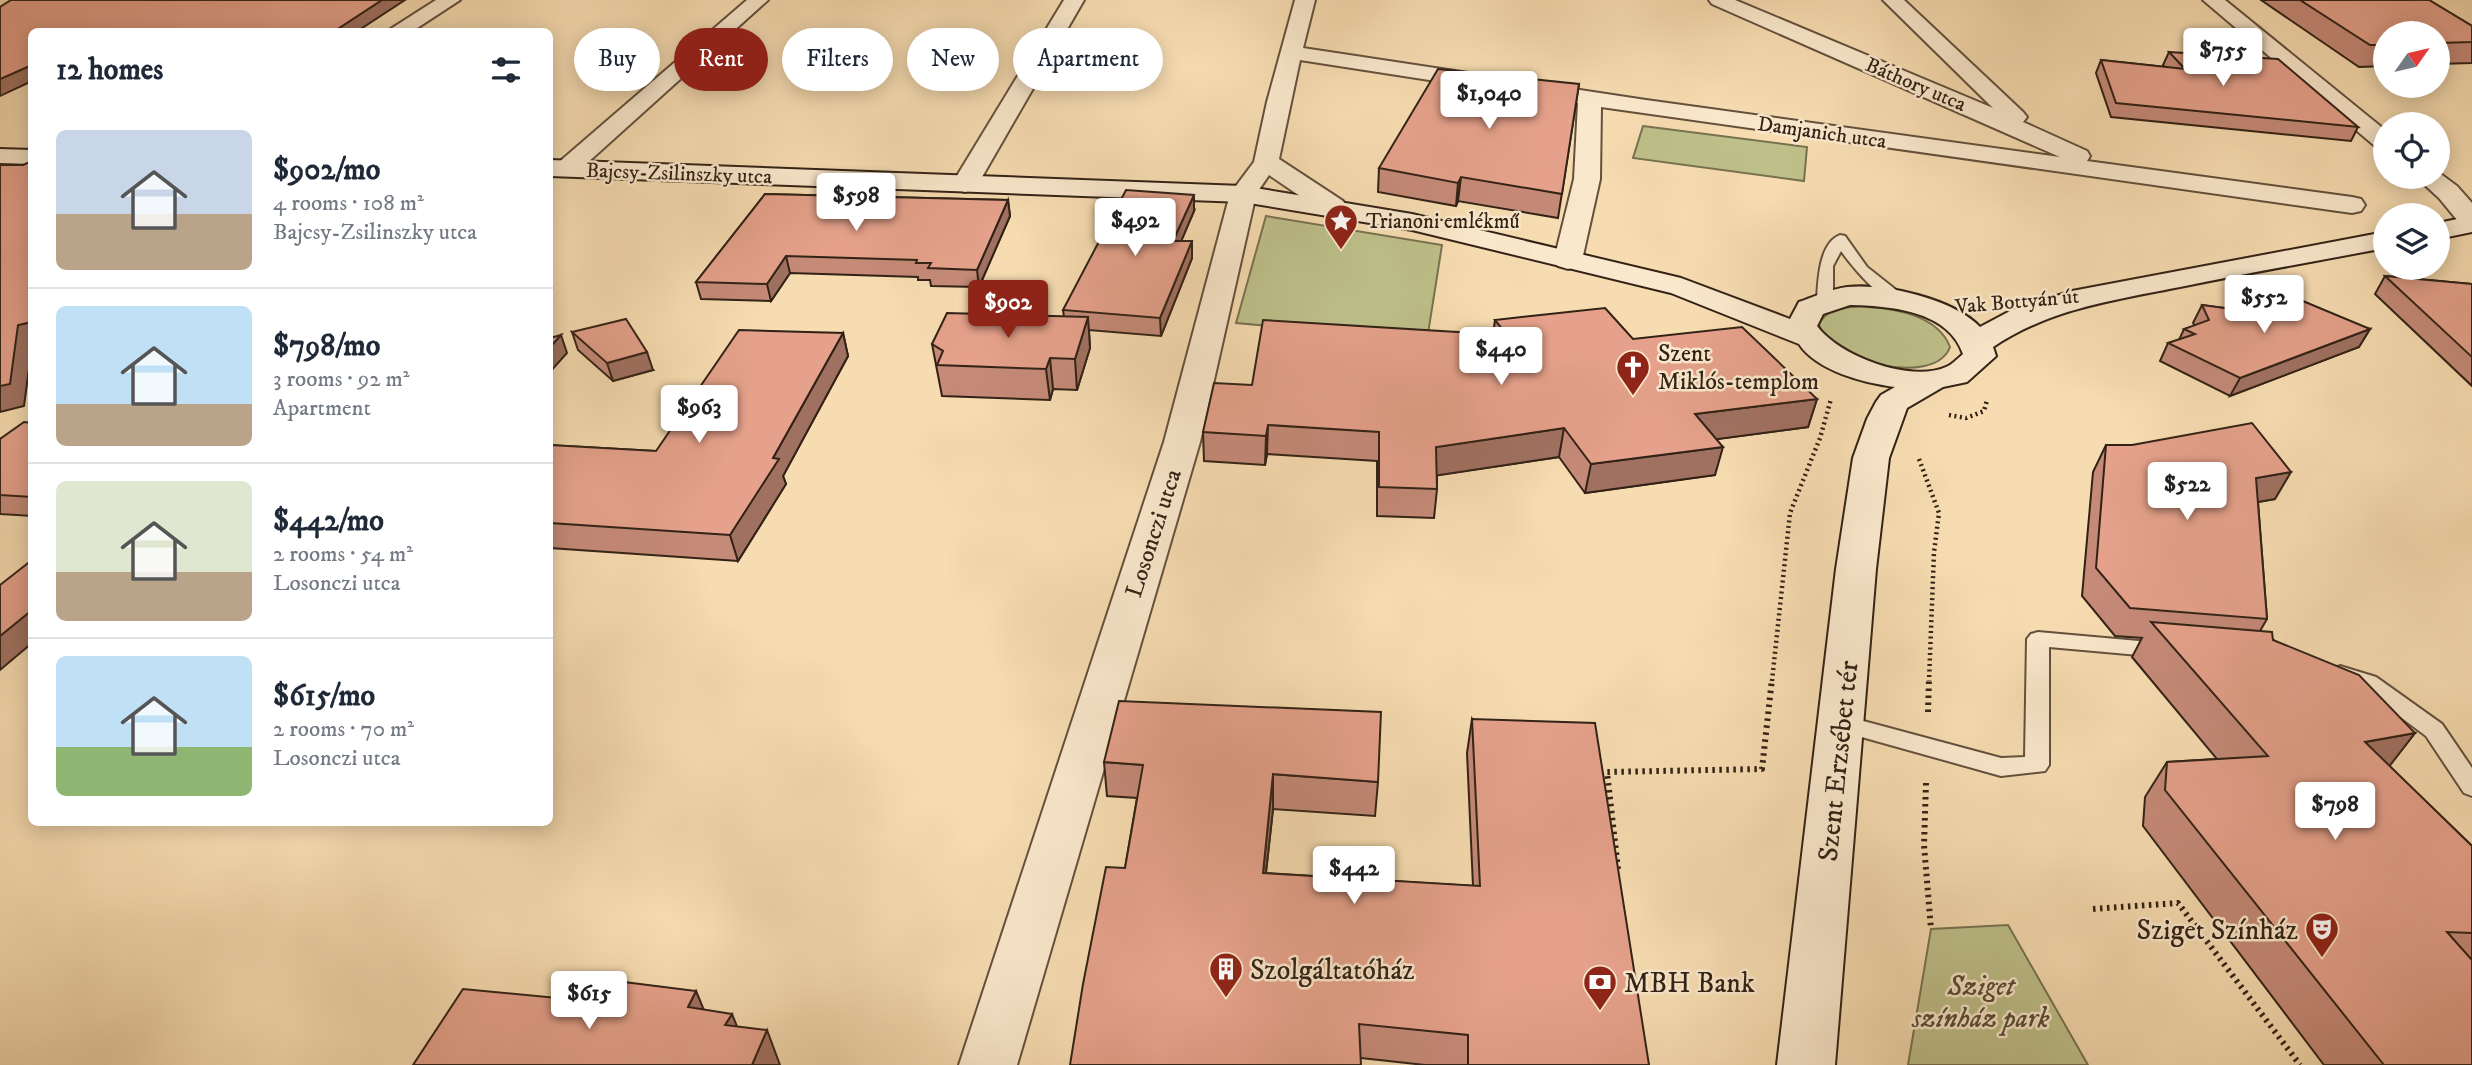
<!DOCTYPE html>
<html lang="en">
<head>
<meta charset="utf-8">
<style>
	body { margin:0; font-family:"IM FELL DW Pica",serif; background:#f6f6f7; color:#1f2937; height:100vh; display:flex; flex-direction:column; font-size:26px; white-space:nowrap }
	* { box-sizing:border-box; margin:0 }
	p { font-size:23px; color:#747a83 }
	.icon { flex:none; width:38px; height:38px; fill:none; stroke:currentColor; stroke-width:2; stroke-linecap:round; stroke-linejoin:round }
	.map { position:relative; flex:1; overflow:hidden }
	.drawer { position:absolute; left:28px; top:28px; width:525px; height:798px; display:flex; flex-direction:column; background:#fff; border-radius:10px; box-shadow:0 4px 18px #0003 }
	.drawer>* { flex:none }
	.banner { position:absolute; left:574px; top:28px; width:665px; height:63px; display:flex; gap:14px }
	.needle { width:46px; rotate:56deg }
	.fabs { position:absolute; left:2373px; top:21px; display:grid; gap:14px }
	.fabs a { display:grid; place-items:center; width:77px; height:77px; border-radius:50%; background:#fff; box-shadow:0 4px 18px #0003; font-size:35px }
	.price { position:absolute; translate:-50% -60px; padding:0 16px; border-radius:7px; background:#fff; color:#222; font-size:23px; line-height:46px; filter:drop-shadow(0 2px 4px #0008) }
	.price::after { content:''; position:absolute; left:50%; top:42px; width:21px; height:16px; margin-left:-10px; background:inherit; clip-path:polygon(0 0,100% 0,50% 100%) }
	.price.on { background:#8f2418; color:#fff }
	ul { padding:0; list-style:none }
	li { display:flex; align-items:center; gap:21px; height:175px; padding:0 28px }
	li+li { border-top:2px solid #e0e1e3 }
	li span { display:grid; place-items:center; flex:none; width:196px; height:140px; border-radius:10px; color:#555 }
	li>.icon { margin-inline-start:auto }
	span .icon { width:84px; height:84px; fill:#fffc; stroke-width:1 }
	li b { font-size:30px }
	h2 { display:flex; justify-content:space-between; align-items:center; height:84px; padding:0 28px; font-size:30px }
	.chip { padding:0 24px; border-radius:32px; background:#fff; box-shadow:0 4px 18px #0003; font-size:24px; line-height:63px }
	.chip.on { background:#8f2418; color:#fff }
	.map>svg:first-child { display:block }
	.green { fill:#bec08a; stroke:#787150; stroke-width:2 }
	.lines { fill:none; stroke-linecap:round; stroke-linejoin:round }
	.lane-casing { stroke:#63503d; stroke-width:4 }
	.street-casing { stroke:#63503d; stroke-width:4 }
	.secondary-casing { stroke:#322216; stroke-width:4 }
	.path-far1 { stroke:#322216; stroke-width:4.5; stroke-dasharray:2 3.5; stroke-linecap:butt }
	.path { stroke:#322216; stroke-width:6; stroke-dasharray:2.5 4.5; stroke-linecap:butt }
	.lane { fill:#fae8cc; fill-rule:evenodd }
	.street { fill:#fae8cc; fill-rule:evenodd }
	.secondary { fill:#fae8cc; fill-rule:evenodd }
	.wall { fill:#c58a78; stroke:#322216; stroke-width:2 }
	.shaded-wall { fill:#a07161; stroke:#322216; stroke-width:2 }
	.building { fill:#e5a18b; stroke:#322216; stroke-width:2 }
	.labels { text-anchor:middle; stroke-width:5; stroke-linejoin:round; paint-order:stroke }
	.far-street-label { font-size:21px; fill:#322216; stroke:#fae8cc }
	.far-poi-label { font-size:21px; fill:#322216; stroke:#fae8cc; text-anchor:start }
	.poi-label { font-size:24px; fill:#322216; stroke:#fae8cc; text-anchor:start }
	.street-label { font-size:24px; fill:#322216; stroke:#fae8cc }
	.near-street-label { font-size:28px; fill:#322216; stroke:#fae8cc }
	.near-poi-label { font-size:28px; fill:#322216; stroke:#fae8cc; text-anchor:start }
	.near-park-label { font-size:28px; font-style:italic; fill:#554a33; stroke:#fae8cc }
</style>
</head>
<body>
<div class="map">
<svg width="2472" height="1065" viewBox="0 0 2472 1065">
	<rect width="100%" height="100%" fill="#f7dcb1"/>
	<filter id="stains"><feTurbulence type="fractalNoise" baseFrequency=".00286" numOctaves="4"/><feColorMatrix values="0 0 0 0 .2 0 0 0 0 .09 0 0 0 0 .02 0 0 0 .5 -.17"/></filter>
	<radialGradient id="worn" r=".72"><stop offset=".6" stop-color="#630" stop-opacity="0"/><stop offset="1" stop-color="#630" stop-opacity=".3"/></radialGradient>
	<g class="green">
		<polygon points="1643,126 1807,147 1804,181 1633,158"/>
		<polygon points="1266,216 1442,245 1427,340 1236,323"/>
		<path d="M 1865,306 C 1895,309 1938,315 1950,347 C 1935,388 1828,362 1819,324 C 1828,307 1847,307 1865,306 Z"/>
		<polygon points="2008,925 2088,1065 1908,1065 1931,929"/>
	</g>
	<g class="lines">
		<g class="lane-casing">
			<g id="lane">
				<path d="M 1840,235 L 1845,236 L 1867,267 L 1905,297 L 1908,300 L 1905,303 C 1885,308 1852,266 1841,251 L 1833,266 L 1833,300 L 1830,303 L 1820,303 L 1817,300 C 1818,281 1819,243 1840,235 Z"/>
				<polygon points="2038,632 2161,643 2169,645 2172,650 2169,655 2161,657 2049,647 2049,765 2045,771 2001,776 1833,729 1830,723 1833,717 1841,715 2001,758 2025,757 2027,639 2031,634"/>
				<polygon points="2340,666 2376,677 2442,724 2472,768 2472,796 2464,793 2426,736 2360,687 2332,679 2329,674 2332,669"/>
			</g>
		</g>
		<g class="street-casing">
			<g id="street">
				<polygon points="436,0 460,0 411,32 386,32"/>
				<polygon points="747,0 768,0 576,173 567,176 558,173 554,168 558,163"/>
				<polygon points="1064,0 1084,0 978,184 974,189 965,192 956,189 952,184"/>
				<polygon points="1295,0 1315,0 1303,48 1646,100 2060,157 1712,4 1709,0 1735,0 1993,108 1883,0 1904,0 2023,112 2027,117 2023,122 2087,151 2090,156 2087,161 2352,197 2361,199 2365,205 2361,211 2352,213 1601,107 1600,179 1582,260 1578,266 1568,269 1558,266 1554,260 1574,179 1578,103 1300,60 1279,159 1343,201 1347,207 1343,213 1334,215 1325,213 1269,175 1256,194 1200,442 1017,1065 959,1065 1164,442 1230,194 1254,162 1267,102"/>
				<polygon points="2203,0 2225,0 2385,130 2385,149 2376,147"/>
				<polygon points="2438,172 2457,186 2472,203 2472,228 2462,226 2439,198 2416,177 2438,177"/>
			</g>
		</g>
		<g class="secondary-casing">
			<g id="secondary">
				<polygon points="0,149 32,150 32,164 0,163"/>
				<path d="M 550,160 L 1243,186 L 1412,214 L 1681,278 L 1790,319 L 1799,302 C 1814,297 1831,289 1847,287 C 1885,283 1954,299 1980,327 L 2012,310 L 2072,291 L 2385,232 L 2385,248 C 2317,261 2248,273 2180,287 C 2114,300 2049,309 1993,347 L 1996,356 L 1967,382 L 1943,387 L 1907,408 L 1889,458 L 1876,569 L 1835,1065 L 1777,1065 L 1836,569 L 1853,458 L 1867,419 L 1876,402 L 1881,395 L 1895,387 C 1864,383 1817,371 1799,344 L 1671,293 L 1412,230 L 1243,202 L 550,176 ZM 1850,305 C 1889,306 1948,310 1963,354 C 1958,358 1952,365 1946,367 C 1910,383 1839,356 1817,326 L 1823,314 Z"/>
				<polygon points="2472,216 2472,232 2438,239 2438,223"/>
			</g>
		</g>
		<g class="path-far1">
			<polyline points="1949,415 1966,418 1984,411 1987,400"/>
			<polyline points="1919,459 1939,513 1934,552 1929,681"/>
			<polyline points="1772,681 1790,513 1820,438 1831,399"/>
		</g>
		<g class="path">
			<polyline points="1928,712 1929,679"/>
			<polyline points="1926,783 1924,845 1931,929"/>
			<polyline points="1618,869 1607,772 1762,769 1772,679"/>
			<polyline points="2093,909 2178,903 2300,1065"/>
		</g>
		<use href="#lane" class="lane"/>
		<use href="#street" class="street"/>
		<use href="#secondary" class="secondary"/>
	</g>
	<g class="wall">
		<polygon points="2261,0 2429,0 2472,26 2472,63 2438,64 2438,33 2385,33 2385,66 2359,67"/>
		<polygon points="2169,52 2358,127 2351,141 2111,117 2096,73 2101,60 2165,67 2163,65"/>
		<polygon points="1579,84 1558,218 1458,201 1456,206 1378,192 1379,168"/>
		<polygon points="765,194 1008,200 1010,216 979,287 931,286 930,280 918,280 918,277 790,273 771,301 701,299 696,282"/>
		<polygon points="1194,211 1181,241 1192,258 1161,336 1089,330 1090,348 1077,390 1053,389 1050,400 942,396 932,344 1064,317 1063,310"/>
		<polygon points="2385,276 2472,284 2472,386 2375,294"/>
		<polygon points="2202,305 2239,310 2276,306 2370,329 2359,347 2230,396 2160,361 2168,343 2179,340 2184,329 2195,326 2193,323"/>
		<polygon points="1495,320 1633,339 1817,399 1808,427 1716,439 1715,475 1585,493 1559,457 1437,475 1437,489 1434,518 1377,516 1377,461 1267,454 1265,465 1204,461 1203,432 1252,385 1493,335"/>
		<polygon points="572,332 653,370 613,381 578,350"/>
		<polygon points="843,333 848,356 783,476 786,484 738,561 550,548 550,445 656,451"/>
		<polygon points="32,423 32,516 0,514 0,439"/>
		<polygon points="2106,445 2275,499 2258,502 2267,619 2260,631 2415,733 2389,766 2472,846 2472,1065 2324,1065 2143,826 2145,797 2167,762 2217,759 2132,657 2142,638 2115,636 2082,596 2093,472"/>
		<polygon points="1472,719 1649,1065 1425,1065 1361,1058 1125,868 1137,798 1107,796 1104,762 1378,782 1375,816 1273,809 1266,873 1473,886 1467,753"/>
	</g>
	<g class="shaded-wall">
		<polygon points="382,0 405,0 356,32 333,32"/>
		<polygon points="32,65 32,81 0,96 0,79"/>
		<polygon points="1461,177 1458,201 1456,206 1458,183"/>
		<polygon points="1194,195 1194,211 1174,258 1173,241"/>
		<polygon points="1008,200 1010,216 979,287 977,270"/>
		<polygon points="1192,241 1192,258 1161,336 1160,318"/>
		<polygon points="786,256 790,273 771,301 767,284"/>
		<polygon points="1088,317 1090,348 1077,390 1075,359"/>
		<polygon points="32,322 32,346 24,406 0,412 0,386 18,325"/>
		<polygon points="2370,329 2359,347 2230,396 2240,378"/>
		<polygon points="843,333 848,356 783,476 786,484 738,561 730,535"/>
		<polygon points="561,335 567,353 550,372 550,347"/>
		<polygon points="647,352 653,370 613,381 607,363"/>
		<polygon points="1050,358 1053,389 1050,400 1046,369"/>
		<polygon points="1817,399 1808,427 1688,443 1695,414"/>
		<polygon points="1268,425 1267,454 1265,465 1266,436"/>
		<polygon points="1564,428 1559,457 1433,476 1436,447"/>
		<polygon points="1723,447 1715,475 1585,493 1591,464"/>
		<polygon points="2291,472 2275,499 2241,505 2256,478"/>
		<polygon points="32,610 32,643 0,670 0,636"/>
		<polygon points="2415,733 2388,768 2365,742"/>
		<polygon points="1273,774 1273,809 1262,907 1263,873"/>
		<polygon points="696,991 711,1027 688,1007"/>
		<polygon points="732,1014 746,1049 725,1025"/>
		<polygon points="767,1030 780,1065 752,1065"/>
	</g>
	<g class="building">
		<polygon points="11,0 382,0 333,32 32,32 32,65 0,79 0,7"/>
		<polygon points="2300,0 2429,0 2472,26 2472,42 2438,43 2438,33 2385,33 2385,45 2370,45"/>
		<polygon points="2169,52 2278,59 2358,127 2116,103 2101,60 2185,69"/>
		<polygon points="1438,69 1579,84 1562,194 1461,177 1458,183 1379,168"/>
		<polygon points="32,161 32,322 18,325 10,384 0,386 0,165 23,165"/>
		<polygon points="1126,190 1194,195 1173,241 1192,241 1160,318 1063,310"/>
		<polygon points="765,194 1008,200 977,270 928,268 931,263 916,263 917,260 786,256 767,284 696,282"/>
		<polygon points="2385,276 2472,284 2472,357"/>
		<polygon points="2298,299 2370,329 2240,378 2168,343 2195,334 2184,329 2209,320 2202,305 2239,310 2265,302 2276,306"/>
		<polygon points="1605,308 1633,339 1742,327 1817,399 1695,414 1723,447 1591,464 1564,428 1436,447 1437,489 1379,487 1379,432 1268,425 1266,436 1203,432 1214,383 1252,385 1263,320 1507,335 1495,320"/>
		<polygon points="947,313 1088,317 1075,359 1050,358 1046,369 937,365 943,351 932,344"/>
		<polygon points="626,319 647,352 607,363 572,332"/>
		<polygon points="739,330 843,333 773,458 779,459 730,535 550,523 550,445 656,451"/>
		<polygon points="561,335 550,347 550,338"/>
		<polygon points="24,422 32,423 32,497 0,495 0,439"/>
		<polygon points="2252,423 2291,472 2256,478 2267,619 2130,608 2096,568 2106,445 2132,445"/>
		<polygon points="32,560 32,610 0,636 0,585"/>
		<polygon points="2151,622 2272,632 2273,640 2359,675 2415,733 2365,742 2472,846 2472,933 2447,932 2472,960 2472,1065 2384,1065 2165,790 2167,762 2268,756"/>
		<polygon points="1119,701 1381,712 1378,782 1273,774 1263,873 1480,886 1472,719 1595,723 1649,1065 1468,1065 1468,1035 1359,1024 1361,1065 1070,1065 1083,984 1106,867 1125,868 1143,765 1104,762"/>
		<polygon points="624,982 696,991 688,1007 732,1014 725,1025 767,1030 752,1065 413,1065 463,989 578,1000 582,993 613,999"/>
	</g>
	<defs>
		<g id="sight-pin" transform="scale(1.75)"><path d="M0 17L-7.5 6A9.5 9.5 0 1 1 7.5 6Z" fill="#8f2418" stroke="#fae8cc"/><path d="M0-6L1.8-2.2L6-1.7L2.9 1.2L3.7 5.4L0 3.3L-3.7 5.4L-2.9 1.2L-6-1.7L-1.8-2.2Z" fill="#fff"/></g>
		<g id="church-pin" transform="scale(1.75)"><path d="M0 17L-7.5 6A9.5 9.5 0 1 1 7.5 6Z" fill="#8f2418" stroke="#fae8cc"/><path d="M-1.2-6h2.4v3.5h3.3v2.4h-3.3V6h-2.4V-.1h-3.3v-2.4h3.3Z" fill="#fff"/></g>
		<g id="theatre-pin" transform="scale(1.75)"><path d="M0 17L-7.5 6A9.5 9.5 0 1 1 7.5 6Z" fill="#8f2418" stroke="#fae8cc"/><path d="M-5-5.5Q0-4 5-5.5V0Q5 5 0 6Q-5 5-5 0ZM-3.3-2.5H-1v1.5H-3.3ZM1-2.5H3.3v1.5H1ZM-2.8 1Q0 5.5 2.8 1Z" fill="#fff"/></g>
		<g id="building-pin" transform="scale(1.75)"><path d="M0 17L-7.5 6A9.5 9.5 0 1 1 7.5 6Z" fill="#8f2418" stroke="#fae8cc"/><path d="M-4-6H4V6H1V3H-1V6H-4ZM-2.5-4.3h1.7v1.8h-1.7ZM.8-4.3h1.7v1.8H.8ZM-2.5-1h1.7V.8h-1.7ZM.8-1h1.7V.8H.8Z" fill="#fff"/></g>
		<g id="bank-pin" transform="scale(1.75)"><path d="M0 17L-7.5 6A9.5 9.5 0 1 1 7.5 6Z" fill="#8f2418" stroke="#fae8cc"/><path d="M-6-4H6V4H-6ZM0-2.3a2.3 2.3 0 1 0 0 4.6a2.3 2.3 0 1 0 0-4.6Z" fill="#fff"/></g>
	</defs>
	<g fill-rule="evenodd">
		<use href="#sight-pin" x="1341" y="221"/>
		<use href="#church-pin" x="1633" y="367"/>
		<use href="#theatre-pin" x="2322" y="929"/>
		<use href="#building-pin" x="1226" y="969"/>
		<use href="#bank-pin" x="1600" y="982"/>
	</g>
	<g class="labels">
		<g class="far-street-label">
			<text transform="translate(1916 84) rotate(23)" y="7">Báthory utca</text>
			<text transform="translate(1822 132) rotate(8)" y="7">Damjanich utca</text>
			<text transform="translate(679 173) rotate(2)" y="7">Bajcsy-Zsilinszky utca</text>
			<text transform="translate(2017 301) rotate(-5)" y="7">Vak Bottyán út</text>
		</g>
		<g class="far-poi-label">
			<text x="1366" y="228">Trianoni emlékmű</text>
		</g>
		<g class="poi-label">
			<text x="1658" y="361">Szent<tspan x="1658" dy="28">Miklós-templom</tspan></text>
		</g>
		<g class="street-label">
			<text transform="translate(1153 533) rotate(-72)" y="8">Losonczi utca</text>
		</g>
		<g class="near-street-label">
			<text transform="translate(1837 761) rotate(-84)" y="10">Szent Erzsébet tér</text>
		</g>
		<g class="near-poi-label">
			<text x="2298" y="939" text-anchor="end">Sziget Színház</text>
			<text x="1250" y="979">Szolgáltatóház</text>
			<text x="1624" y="992">MBH Bank</text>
		</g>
		<g class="near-park-label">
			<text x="1981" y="995">Sziget<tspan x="1981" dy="32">színház park</tspan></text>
		</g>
	</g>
	<rect width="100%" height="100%" filter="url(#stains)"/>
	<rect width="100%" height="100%" fill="url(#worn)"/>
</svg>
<div class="fabs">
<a><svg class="needle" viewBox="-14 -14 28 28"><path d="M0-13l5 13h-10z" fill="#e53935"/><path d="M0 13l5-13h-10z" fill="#747a83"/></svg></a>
<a><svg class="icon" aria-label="locate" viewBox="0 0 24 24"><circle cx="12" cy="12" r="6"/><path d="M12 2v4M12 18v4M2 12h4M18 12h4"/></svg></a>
<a><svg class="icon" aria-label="layers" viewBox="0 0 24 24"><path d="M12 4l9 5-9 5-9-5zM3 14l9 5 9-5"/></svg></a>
</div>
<b class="price" style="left:2223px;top:88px">$755</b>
<b class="price" style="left:1489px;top:131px">$1,040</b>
<b class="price" style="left:856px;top:233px">$598</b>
<b class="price" style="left:1135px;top:258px">$492</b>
<b class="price" style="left:2264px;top:335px">$552</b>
<b class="price on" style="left:1008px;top:340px">$902</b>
<b class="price" style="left:1501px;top:387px">$440</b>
<b class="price" style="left:699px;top:445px">$963</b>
<b class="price" style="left:2187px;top:522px">$522</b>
<b class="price" style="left:2335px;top:842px">$798</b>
<b class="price" style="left:1354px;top:906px">$442</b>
<b class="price" style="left:589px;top:1031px">$615</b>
<div class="banner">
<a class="chip">Buy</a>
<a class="chip on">Rent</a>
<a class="chip">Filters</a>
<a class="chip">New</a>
<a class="chip">Apartment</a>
</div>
<section class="drawer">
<h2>12 homes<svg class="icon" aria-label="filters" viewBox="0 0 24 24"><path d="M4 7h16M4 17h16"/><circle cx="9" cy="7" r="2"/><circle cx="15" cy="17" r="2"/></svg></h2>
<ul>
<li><span style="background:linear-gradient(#c9d6e8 60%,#b9a48a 0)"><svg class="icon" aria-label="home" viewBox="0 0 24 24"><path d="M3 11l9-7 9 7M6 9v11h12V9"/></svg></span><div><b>$902/mo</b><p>4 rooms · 108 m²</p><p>Bajcsy-Zsilinszky utca</p></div></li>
<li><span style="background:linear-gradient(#bfe0f5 70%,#b9a48a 0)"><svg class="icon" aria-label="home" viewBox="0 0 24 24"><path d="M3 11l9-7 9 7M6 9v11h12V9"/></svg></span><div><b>$798/mo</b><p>3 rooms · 92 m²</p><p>Apartment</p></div></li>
<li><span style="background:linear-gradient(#dfe7d0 65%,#b9a48a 0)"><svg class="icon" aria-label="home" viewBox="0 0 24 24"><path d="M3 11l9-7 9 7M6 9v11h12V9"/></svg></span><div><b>$442/mo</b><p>2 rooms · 54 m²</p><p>Losonczi utca</p></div></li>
<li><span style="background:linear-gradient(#bfe0f5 65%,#8fb573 0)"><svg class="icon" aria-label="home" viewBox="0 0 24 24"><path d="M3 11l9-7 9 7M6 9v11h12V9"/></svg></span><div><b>$615/mo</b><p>2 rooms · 70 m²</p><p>Losonczi utca</p></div></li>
</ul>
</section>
</div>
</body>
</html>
